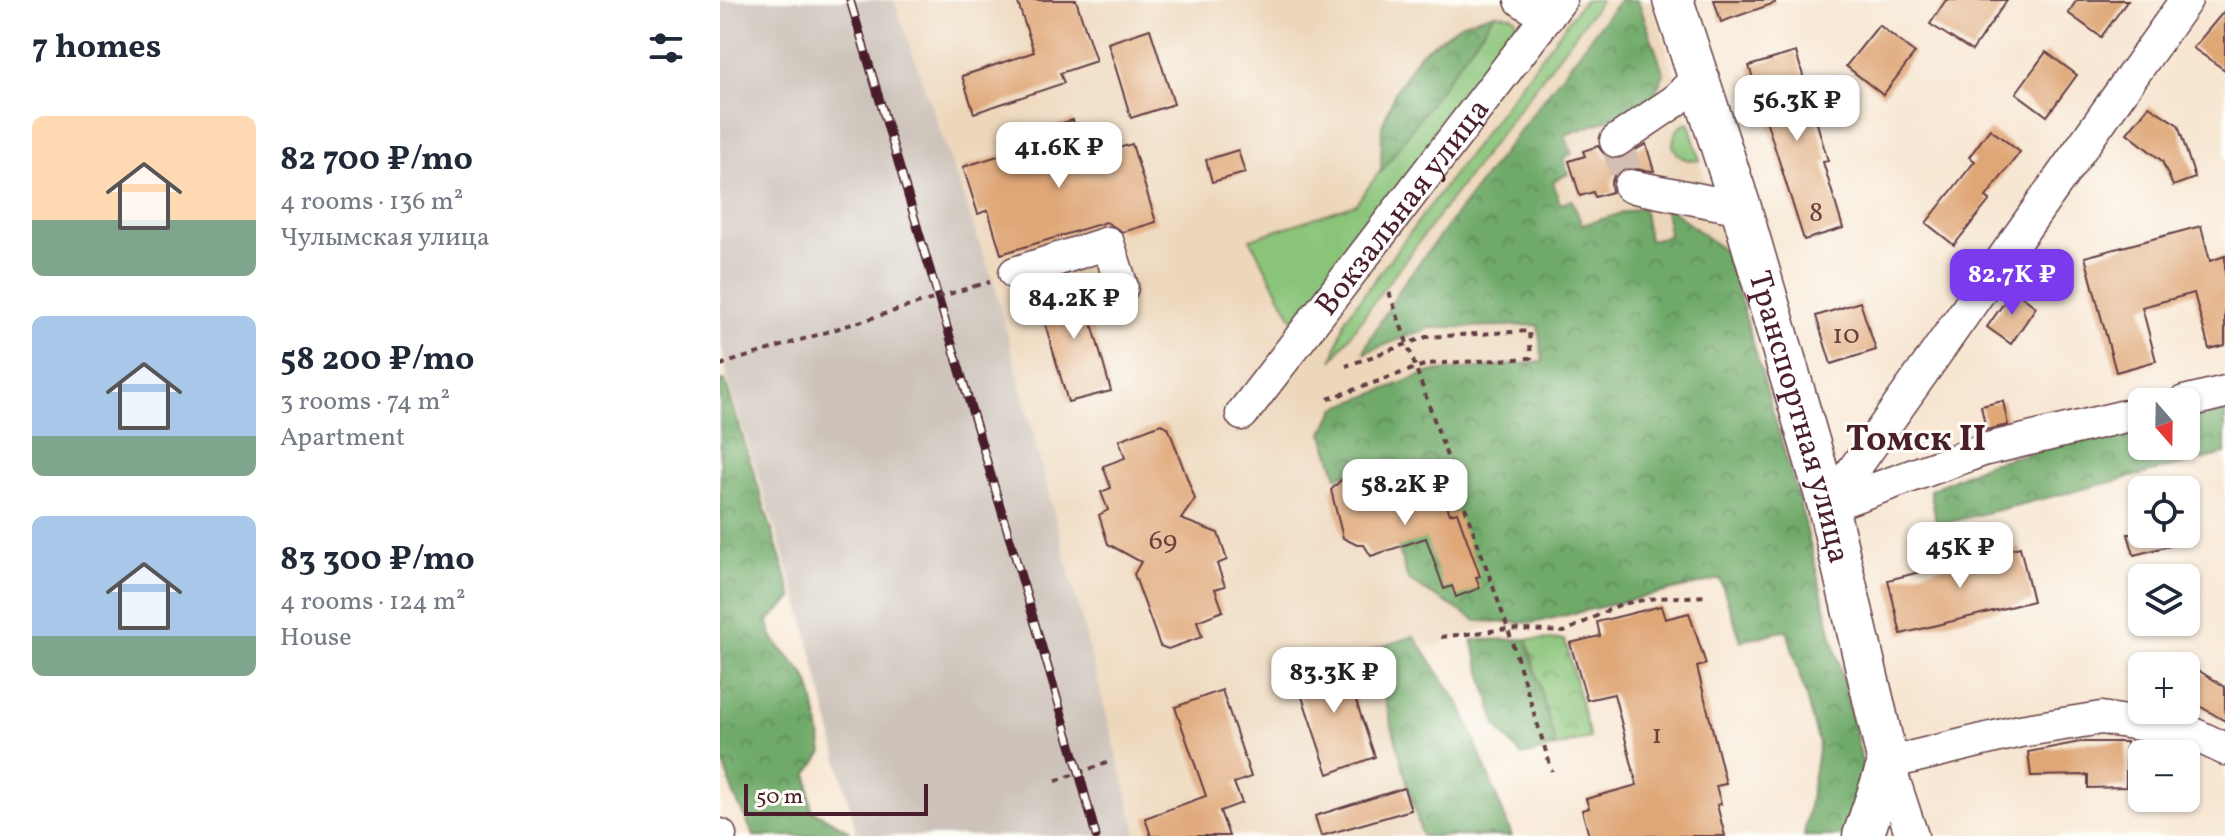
<!DOCTYPE html>
<html lang="en">
<head>
<meta charset="utf-8">
<style>
	body { margin:0; font-family:Vollkorn,serif; background:#f2f2f3; color:#1f2937; height:100vh; display:flex; flex-direction:column; font-size:30px; white-space:nowrap }
	* { box-sizing:border-box; margin:0 }
	p { font-size:26px; color:#747a83 }
	.icon { flex:none; width:44px; height:44px; fill:none; stroke:currentColor; stroke-width:2; stroke-linecap:round; stroke-linejoin:round }
	.map { position:relative; flex:1; overflow:hidden }
	.drawer { display:flex; flex-direction:column; background:#fff; width:720px }
	.drawer>* { flex:none }
	.needle { width:52px; rotate:160deg }
	.buttons { position:absolute; left:1408px; top:388px; display:grid; gap:16px }
	.buttons a { display:grid; place-items:center; width:72px; height:72px; border-radius:12px; background:#fff; box-shadow:0 2px 6px #0004; font-size:40px }
	.scale { position:absolute; left:24px; bottom:20px; width:184px; box-sizing:border-box; padding-left:8px; border:4px solid #4a1f2b; border-top:0; font-size:22px; line-height:28px; white-space:nowrap; color:#4a1f2b; -webkit-text-stroke:6px #fdfcf7; paint-order:stroke }
	.price { position:absolute; translate:-50% -68px; padding:0 18px; border-radius:16px; background:#fff; color:#222; font-size:26px; line-height:52px; filter:drop-shadow(0 2px 4px #0008) }
	.price::after { content:''; position:absolute; left:50%; top:48px; width:24px; height:18px; margin-left:-12px; background:inherit; clip-path:polygon(0 0,100% 0,50% 100%) }
	.price.selected { background:#7c3aed; color:#fff }
	ul { padding:0; list-style:none }
	li { display:flex; align-items:center; gap:24px; height:200px; padding:0 32px }
	li span { display:grid; place-items:center; flex:none; width:224px; height:160px; border-radius:12px; color:#555 }
	li>.icon { margin-inline-start:auto }
	span .icon { width:96px; height:96px; fill:#fffc; stroke-width:1 }
	li b { font-size:34px }
	h2 { display:flex; justify-content:space-between; align-items:center; height:96px; padding:0 32px; font-size:34px }
	main { display:flex; flex:1; min-height:0 }
	.map>svg:first-child { display:block }
	.built { fill:#edd7bb }
	.railway { fill:#ccc2b9 }
	.green { fill:#8ac479; stroke:#6a7252; stroke-width:2 }
	.forest { fill:url(#forest-crowns); stroke:#5c644a; stroke-width:2 }
	.park { fill:url(#park-crowns); stroke:#6a7252; stroke-width:2 }
	.building { fill:#dfa676 }
	.lines { fill:none; stroke-linecap:round; stroke-linejoin:round }
	.minor-tunnel { stroke:#d4beb1; stroke-width:32; stroke-dasharray:32 16; stroke-linecap:butt }
	.minor-casing { stroke:#643d44; stroke-width:35 }
	.major-casing { stroke:#643d44; stroke-width:43 }
	.path { stroke:#643d44; stroke-width:4; stroke-dasharray:6 6; stroke-linecap:butt }
	.minor { stroke:#fff; stroke-width:32 }
	.major { stroke:#fff; stroke-width:40 }
	.rail-casing { stroke:#4a1f2b; stroke-width:9 }
	.rail { stroke:#fdfcf7; stroke-width:6; stroke-dasharray:18; stroke-linecap:butt }
	.path-bridge { stroke:#643d44; stroke-width:4; stroke-dasharray:6 6; stroke-linecap:butt }
	.labels { text-anchor:middle; stroke-width:6; stroke-linejoin:round; paint-order:stroke }
	.number-label { font-size:28px; fill:#6f413e }
	.street-label { font-size:32px; fill:#4a1f2b; stroke:#fdfcf7 }
	.quarter-label { font-size:36px; font-weight:bold; fill:#4a1f2b; stroke:#fdfcf7 }
</style>
</head>
<body>
<main>
<section class="drawer">
<h2>7 homes<svg class="icon" aria-label="filters" viewBox="0 0 24 24"><path d="M4 7h16M4 17h16"/><circle cx="9" cy="7" r="2"/><circle cx="15" cy="17" r="2"/></svg></h2>
<ul>
<li><span style="background:linear-gradient(#ffd9b3 65%,#7fa58c 0)"><svg class="icon" aria-label="home" viewBox="0 0 24 24"><path d="M3 11l9-7 9 7M6 9v11h12V9"/></svg></span><div><b>82 700 ₽/mo</b><p>4 rooms · 136 m²</p><p>Чулымская улица</p></div></li>
<li><span style="background:linear-gradient(#a9c7e8 75%,#7fa58c 0)"><svg class="icon" aria-label="home" viewBox="0 0 24 24"><path d="M3 11l9-7 9 7M6 9v11h12V9"/></svg></span><div><b>58 200 ₽/mo</b><p>3 rooms · 74 m²</p><p>Apartment</p></div></li>
<li><span style="background:linear-gradient(#a9c7e8 75%,#7fa58c 0)"><svg class="icon" aria-label="home" viewBox="0 0 24 24"><path d="M3 11l9-7 9 7M6 9v11h12V9"/></svg></span><div><b>83 300 ₽/mo</b><p>4 rooms · 124 m²</p><p>House</p></div></li>
</ul>
</section>
<div class="map">
<svg width="1505" height="836" viewBox="0 0 1505 836">
	<defs>
		<pattern id="forest-crowns" width="20" height="18" patternUnits="userSpaceOnUse" patternTransform="scale(2)"><rect width="20" height="18" fill="#6faa69"/><path d="M2 6a3 3 0 1 1 6 0M12 15a3 3 0 1 1 6 0" fill="none" stroke="#5d8a57"/></pattern>
		<pattern id="park-crowns" width="20" height="18" patternUnits="userSpaceOnUse" patternTransform="scale(2)"><rect width="20" height="18" fill="#8ac479"/><path d="M2 6a3 3 0 1 1 6 0M12 15a3 3 0 1 1 6 0" fill="none" stroke="#739f63"/></pattern>
	</defs>
	<rect width="100%" height="100%" fill="#fdfcf7"/>
	<filter id="ink" filterUnits="userSpaceOnUse"><feTurbulence type="fractalNoise" baseFrequency=".0125" numOctaves="2"/><feDisplacementMap in="SourceGraphic" scale="16" xChannelSelector="R" yChannelSelector="G"/><feConvolveMatrix kernelMatrix="1 2 1 2 8 2 1 2 1" color-interpolation-filters="sRGB"/></filter>
	<filter id="wash" filterUnits="userSpaceOnUse"><feTurbulence type="fractalNoise" baseFrequency=".006" numOctaves="4" result="noise"/><feDisplacementMap in="SourceGraphic" scale="32" xChannelSelector="R" yChannelSelector="G"/><feGaussianBlur stdDeviation="1.8" result="paint"/><feColorMatrix in="noise" values="0 0 0 0 0 0 0 0 0 0 0 0 0 0 0 0 0 1.4 0 .05"/><feComposite in="paint" operator="in"/></filter>
	<g filter="url(#wash)">
		<rect width="100%" height="100%" fill="#f7e6d2"/>
		<polygon class="built" points="174,0 932,0 1084,519 696,652 725,836 418,836 275,287"/>
		<polygon class="railway" points="0,0 174,0 275,287 418,836 137,836 82,613 7,378 0,334"/>
		<g class="green">
			<polygon points="864,0 881,0 667,284 612,361 626,318"/>
			<polygon points="775,13 793,16 797,22 795,33 591,305 573,320 530,239 636,204"/>
			<path d="M 969,123 L 980,160 C 967,162 959,159 953,146 C 954,133 956,127 969,123 Z"/>
		</g>
		<g class="forest">
			<polygon points="899,0 918,0 944,74 929,105 845,135 852,154 843,158 848,174 833,181 840,204 852,200 862,225 923,207 929,240 949,236 945,205 1007,253 1084,519 1140,752 1143,769 1122,836 1084,836 1099,744 1067,630 1021,641 1000,579 813,623 757,621 688,580 654,465 617,477 603,433 616,408 710,372 823,362 818,325 709,328 644,353 647,344 683,284"/>
			<polygon points="775,13 661,172 662,126 675,92 699,54 742,23"/>
			<path d="M 5,380 L 73,598 L 48,621 C 51,647 72,657 86,677 C 94,688 100,736 103,752 L 88,774 L 91,810 L 128,830 L 129,836 L 34,836 L 14,795 L 2,760 L 0,381 Z"/>
			<polygon points="1505,405 1505,454 1217,525 1210,490 1266,464 1422,425 1422,446 1466,446 1466,415"/>
			<polygon points="694,636 742,708 792,836 702,836 651,650"/>
			<polygon points="807,639 836,747 802,756 777,727 752,640"/>
		</g>
		<polygon class="park" points="807,639 845,640 870,738 836,747"/>
		<g id="blocks">
			<g class="building">
				<polygon points="297,0 356,0 376,61 340,73 344,83 254,113 242,76 314,52"/>
				<polygon points="994,0 1054,0 1055,3 1001,22"/>
				<polygon points="1226,0 1287,0 1252,51 1210,24"/>
				<polygon points="1357,0 1408,0 1381,37 1348,13"/>
				<polygon points="1505,10 1505,70 1473,48"/>
				<polygon points="1159,25 1195,53 1163,95 1126,66"/>
				<polygon points="430,29 454,104 411,118 388,43"/>
				<polygon points="1076,52 1108,161 1103,162 1123,228 1084,240 1029,66"/>
				<polygon points="1326,52 1357,75 1327,116 1296,93"/>
				<polygon points="1429,106 1458,125 1475,178 1453,186 1442,161 1407,133"/>
				<polygon points="353,120 365,158 412,144 436,222 403,232 386,222 281,254 268,210 258,214 243,167 335,138 331,126"/>
				<polygon points="1270,129 1300,152 1266,197 1270,200 1234,245 1206,223 1255,161 1249,157"/>
				<polygon points="926,144 934,171 905,168 895,174 891,183 892,192 875,197 873,192 860,196 849,161 865,156 863,151 878,146 887,158 898,160"/>
				<polygon points="518,150 525,173 492,182 486,160"/>
				<polygon points="1481,226 1490,261 1505,256 1505,345 1489,349 1474,293 1422,307 1436,361 1396,372 1365,257"/>
				<polygon points="360,281 391,391 348,402 316,293"/>
				<polygon points="1293,290 1316,307 1291,344 1267,327"/>
				<polygon points="1140,302 1156,350 1111,364 1096,316"/>
				<polygon points="1283,401 1288,425 1266,430 1261,406"/>
				<polygon points="441,424 448,427 475,499 461,519 498,533 507,560 497,564 505,586 495,589 503,611 477,621 482,637 448,649 440,646 414,574 421,562 388,544 379,515 388,510 381,492 391,488 383,466 405,458 399,440"/>
				<polygon points="653,465 668,510 722,491 730,514 737,512 760,576 756,577 760,588 736,597 732,586 724,589 706,538 651,556 644,545 637,545 623,538 611,490 627,474"/>
				<polygon points="1408,534 1468,534 1469,541 1414,555"/>
				<polygon points="1300,547 1313,601 1181,634 1168,580"/>
				<polygon points="941,606 945,619 969,613 986,664 977,667 1006,784 996,786 1001,804 997,805 1005,836 869,836 862,810 869,808 866,799 917,785 894,694 867,700 850,643 880,636 877,622"/>
				<polygon points="621,657 655,757 608,774 574,673"/>
				<polygon points="1473,667 1505,687 1505,721 1466,698 1466,678"/>
				<polygon points="502,690 531,777 514,783 522,803 500,811 509,836 431,836 425,818 486,796 455,707"/>
				<polygon points="1360,742 1406,742 1406,787 1368,788 1368,775 1311,776 1308,752"/>
				<polygon points="684,788 691,810 601,836 595,816"/>
			</g>
		</g>
	</g>
	<g filter="url(#ink)">
		<use href="#blocks" fill-opacity="0" stroke="#643d44" stroke-width="2"/>
		<g class="lines">
			<polyline class="minor-tunnel" points="896,141 910,186"/>
			<g class="minor-casing">
				<g id="minor">
					<polyline points="801,0 827,17"/>
					<polyline points="896,141 955,101 978,77"/>
					<polyline points="910,186 1021,208"/>
					<polyline points="295,273 388,243 402,287"/>
					<polyline points="1464,402 1505,392"/>
					<path id="s1" d="M 522,414 L 840,0"/>
					<polyline points="1108,506 1466,0"/>
					<polyline points="1108,506 1263,450 1422,412"/>
					<polyline points="0,835 0,836"/>
					<polyline points="1192,836 1168,763 1300,731 1381,718 1469,732 1505,749"/>
				</g>
			</g>
			<g class="major-casing">
				<g id="major">
					<path id="s2" d="M 953,0 L 1021,208 L 1108,506 L 1168,763 L 1143,836"/>
				</g>
			</g>
			<g class="path">
				<polyline points="255,286 270,282"/>
				<polyline points="669,292 788,629 832,771"/>
				<polyline points="608,399 707,364 811,358 809,331 706,337 626,366"/>
				<polyline points="721,637 788,629 844,632 901,604 936,598 989,596"/>
				<polyline points="336,781 389,762"/>
			</g>
			<use href="#minor" class="minor"/>
			<use href="#major" class="major"/>
			<g class="rail-casing">
				<polyline id="rail" points="130,0 359,772 376,836"/>
			</g>
			<use href="#rail" class="rail"/>
			<polyline class="path-bridge" points="0,365 255,286"/>
		</g>
	</g>
	<g class="labels">
		<g class="number-label">
			<text x="1096" y="221">8</text>
			<text x="1126" y="343">10</text>
			<text x="443" y="549">69</text>
			<text x="937" y="743">1</text>
		</g>
		<g class="street-label">
			<text dy="11" stroke="none"><textPath href="#s1" startOffset="262">Вокзальная улица</textPath></text>
			<text dy="11" stroke="none"><textPath href="#s2" startOffset="436">Транспортная улица</textPath></text>
		</g>
		<g class="quarter-label">
			<text x="1196" y="450">Томск II</text>
		</g>
	</g>
</svg>
<div class="buttons">
<a><svg class="needle" viewBox="-14 -14 28 28"><path d="M0-13l5 13h-10z" fill="#e53935"/><path d="M0 13l5-13h-10z" fill="#747a83"/></svg></a>
<a><svg class="icon" aria-label="locate" viewBox="0 0 24 24"><circle cx="12" cy="12" r="6"/><path d="M12 2v4M12 18v4M2 12h4M18 12h4"/></svg></a>
<a><svg class="icon" aria-label="layers" viewBox="0 0 24 24"><path d="M12 4l9 5-9 5-9-5zM3 14l9 5 9-5"/></svg></a>
<a>+</a>
<a>−</a>
</div>
<div class="scale">50 m</div>
<b class="price" style="left:1077px;top:143px">56.3K ₽</b>
<b class="price" style="left:339px;top:190px">41.6K ₽</b>
<b class="price selected" style="left:1292px;top:317px">82.7K ₽</b>
<b class="price" style="left:354px;top:341px">84.2K ₽</b>
<b class="price" style="left:685px;top:527px">58.2K ₽</b>
<b class="price" style="left:1240px;top:590px">45K ₽</b>
<b class="price" style="left:614px;top:715px">83.3K ₽</b>
</div>
</main>
</body>
</html>
